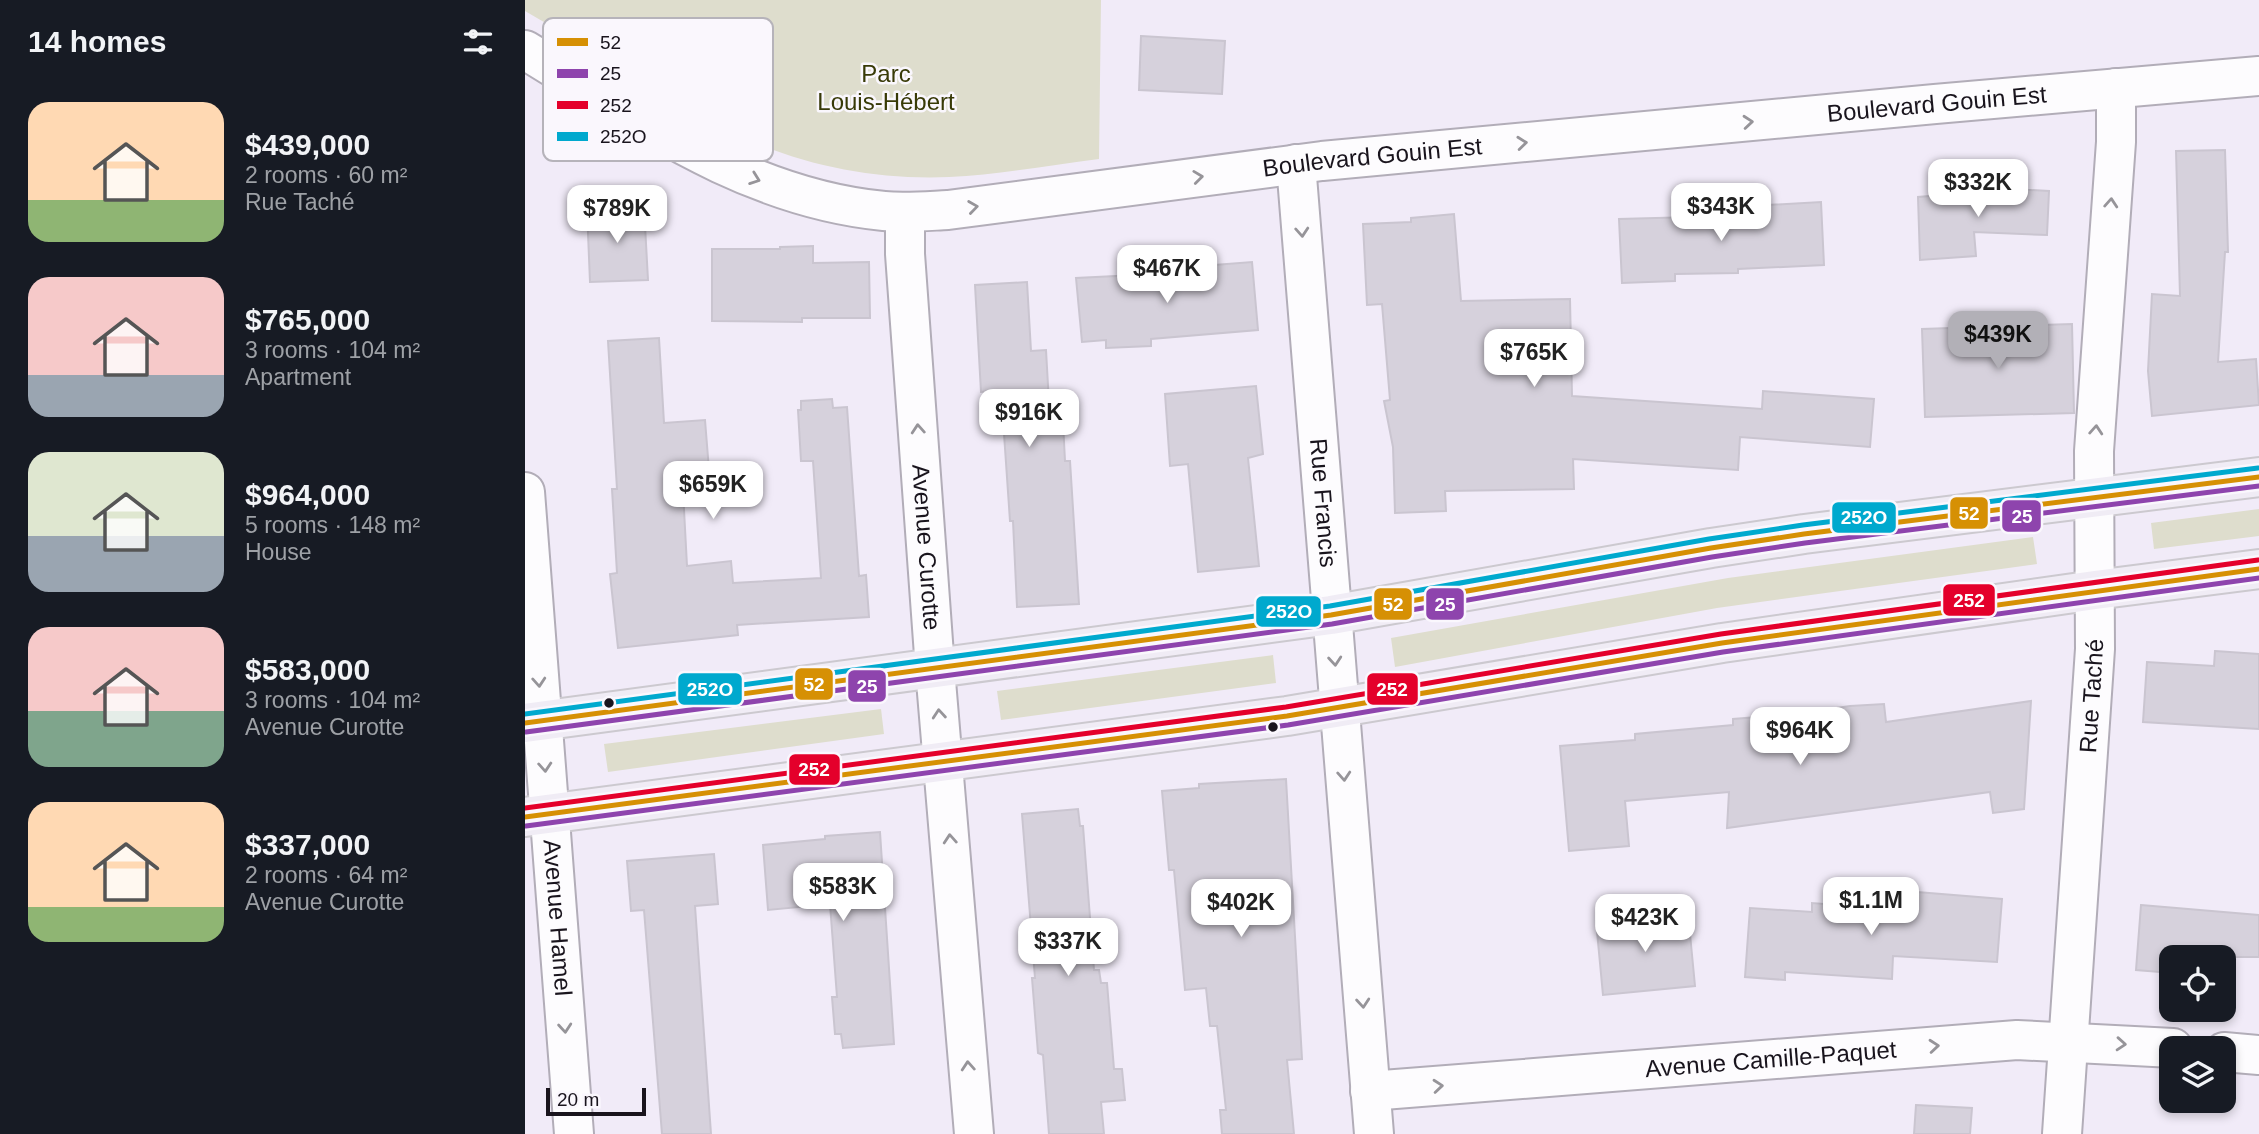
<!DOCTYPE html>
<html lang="en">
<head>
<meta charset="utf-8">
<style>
	body { margin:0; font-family:Helvetica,sans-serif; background:#242831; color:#f1f3f6; height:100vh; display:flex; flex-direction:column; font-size:26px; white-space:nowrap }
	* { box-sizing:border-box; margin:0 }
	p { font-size:23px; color:#9ea1a6 }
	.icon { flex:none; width:38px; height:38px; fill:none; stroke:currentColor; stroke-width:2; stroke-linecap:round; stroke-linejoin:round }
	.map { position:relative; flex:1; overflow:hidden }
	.side { display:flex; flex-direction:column; background:#171b24; width:525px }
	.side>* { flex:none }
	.fabs { position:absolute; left:1634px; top:945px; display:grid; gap:14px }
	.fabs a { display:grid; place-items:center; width:77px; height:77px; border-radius:14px; background:#171b24; box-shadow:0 4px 10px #0003; font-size:35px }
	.scale { position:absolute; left:21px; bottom:18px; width:100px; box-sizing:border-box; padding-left:7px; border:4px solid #19141d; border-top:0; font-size:19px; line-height:24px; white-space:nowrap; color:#19141d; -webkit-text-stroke:5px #faf7fd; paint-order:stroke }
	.price { position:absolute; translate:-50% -60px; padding:0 16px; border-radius:14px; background:#fff; color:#222; font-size:23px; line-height:46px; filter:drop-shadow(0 2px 4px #0008) }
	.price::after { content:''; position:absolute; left:50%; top:42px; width:21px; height:16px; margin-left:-10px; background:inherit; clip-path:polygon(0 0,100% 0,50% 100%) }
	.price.selected { background:#b2b0b7; color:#111 }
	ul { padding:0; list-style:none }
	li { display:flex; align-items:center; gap:21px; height:175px; padding:0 28px }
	li span { display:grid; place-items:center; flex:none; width:196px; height:140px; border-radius:21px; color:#555 }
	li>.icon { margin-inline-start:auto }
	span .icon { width:84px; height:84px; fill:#fffc; stroke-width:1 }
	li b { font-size:30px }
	h2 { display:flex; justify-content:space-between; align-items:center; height:84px; padding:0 28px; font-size:30px }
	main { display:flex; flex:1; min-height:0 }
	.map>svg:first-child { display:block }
	.green { fill:#deddcd }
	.building { fill:#d6d1dc; stroke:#cac5d0; stroke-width:2 }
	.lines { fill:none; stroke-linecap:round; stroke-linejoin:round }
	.street-casing { stroke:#b2adb8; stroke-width:42 }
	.secondary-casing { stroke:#b2adb8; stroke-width:42 }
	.primary-casing { stroke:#ccc9cf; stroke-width:42 }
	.street { stroke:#fdfcfe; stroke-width:38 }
	.secondary { stroke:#fdfcfe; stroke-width:38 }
	.primary { stroke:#f0ecf5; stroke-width:38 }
	.bus-1-casing { stroke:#faf7fd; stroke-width:10 }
	.bus-2-casing { stroke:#faf7fd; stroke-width:10 }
	.bus-3-casing { stroke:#faf7fd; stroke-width:10 }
	.bus-4-casing { stroke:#faf7fd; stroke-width:10 }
	.bus-1 { stroke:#d69004; stroke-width:5 }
	.bus-2 { stroke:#8e44ad; stroke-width:5 }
	.bus-3 { stroke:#e4002b; stroke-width:5 }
	.bus-4 { stroke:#00a9ce; stroke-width:5 }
	.oneway { stroke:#969499 }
	.bus-dot { fill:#19141d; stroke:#faf7fd; stroke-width:2.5 }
	.labels { text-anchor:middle; stroke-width:5; stroke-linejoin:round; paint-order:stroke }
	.park-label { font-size:24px; fill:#383a07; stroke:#faf7fd }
	.street-label { font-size:24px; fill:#19141d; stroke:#faf7fd }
	.key { fill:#faf7fd; stroke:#b6b3ba; stroke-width:2 }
	.key-label { font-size:19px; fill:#19141d }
	.line-badge { stroke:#faf7fd; stroke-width:2.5 }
	.badge-label { font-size:19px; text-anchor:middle; font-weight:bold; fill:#fff }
</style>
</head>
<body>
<main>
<section class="side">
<h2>14 homes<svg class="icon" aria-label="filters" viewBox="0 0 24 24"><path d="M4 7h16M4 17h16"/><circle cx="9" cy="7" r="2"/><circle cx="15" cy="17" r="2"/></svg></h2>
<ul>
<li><span style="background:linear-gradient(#ffd9b3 70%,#8fb573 0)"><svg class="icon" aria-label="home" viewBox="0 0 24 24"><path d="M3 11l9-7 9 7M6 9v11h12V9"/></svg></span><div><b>$439,000</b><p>2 rooms · 60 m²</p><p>Rue Taché</p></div></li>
<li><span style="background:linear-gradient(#f6c9c9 70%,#9aa5b1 0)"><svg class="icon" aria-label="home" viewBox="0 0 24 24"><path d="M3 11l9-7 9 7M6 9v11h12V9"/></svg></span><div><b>$765,000</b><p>3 rooms · 104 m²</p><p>Apartment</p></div></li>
<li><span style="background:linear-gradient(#dfe7d0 60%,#9aa5b1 0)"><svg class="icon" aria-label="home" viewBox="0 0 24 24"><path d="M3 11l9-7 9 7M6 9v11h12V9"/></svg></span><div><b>$964,000</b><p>5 rooms · 148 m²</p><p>House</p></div></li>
<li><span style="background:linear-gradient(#f6c9c9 60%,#7fa58c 0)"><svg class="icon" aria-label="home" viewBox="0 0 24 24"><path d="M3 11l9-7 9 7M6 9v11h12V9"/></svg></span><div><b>$583,000</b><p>3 rooms · 104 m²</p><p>Avenue Curotte</p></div></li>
<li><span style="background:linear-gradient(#ffd9b3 75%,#8fb573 0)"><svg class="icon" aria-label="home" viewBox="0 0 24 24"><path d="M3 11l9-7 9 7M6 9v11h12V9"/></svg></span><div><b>$337,000</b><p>2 rooms · 64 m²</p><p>Avenue Curotte</p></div></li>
</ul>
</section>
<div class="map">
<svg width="1734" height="1134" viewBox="0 0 1734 1134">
	<rect width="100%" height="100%" fill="#f1ebf8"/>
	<g class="green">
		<path d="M 0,0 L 576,0 L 574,159 C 524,165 474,175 424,177 C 351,180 280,166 214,136 L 0,11 Z"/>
		<polygon points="1734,509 1734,536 1629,549 1626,523"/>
		<polygon points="1508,537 1512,564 1192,608 870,667 866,638 1203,578"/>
		<polygon points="748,655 751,683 476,720 472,691"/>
		<polygon points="356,709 359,734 83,772 79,744"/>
	</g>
	<g class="building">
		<polygon points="616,36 700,41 697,94 614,90"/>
		<polygon points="1700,150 1703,252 1700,252 1693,362 1731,359 1734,405 1627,416 1623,371 1627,294 1655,296 1651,151"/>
		<polygon points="1468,188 1524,191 1522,235 1449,232 1451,256 1395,260 1393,197 1468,191"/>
		<polygon points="1296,202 1299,265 1213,269 1213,273 1150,274 1150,281 1097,283 1094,219 1244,215 1243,205"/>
		<polygon points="119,207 123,280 65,282 62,209"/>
		<polygon points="929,214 936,301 1045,299 1047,396 1237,409 1238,391 1349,399 1345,447 1215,437 1213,470 1048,459 1049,489 920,491 921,511 870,513 868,447 859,401 865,400 857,304 842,305 838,224 886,222 886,218"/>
		<polygon points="288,246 288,263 344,262 345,318 277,318 277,322 187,321 187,249 255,249 255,247"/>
		<polygon points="727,262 733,330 626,339 626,346 581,348 581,340 557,342 551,278 652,273 651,268"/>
		<polygon points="502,282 506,351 521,350 524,403 537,403 540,461 545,461 554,604 492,607 488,521 485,521 476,390 456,392 450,285"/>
		<polygon points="1547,324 1549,413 1400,417 1397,329"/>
		<polygon points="134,338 139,423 180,420 184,470 157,472 162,566 206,561 208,583 296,578 288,461 276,461 273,410 276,410 276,401 307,399 308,408 322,407 334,576 341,575 344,617 212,625 213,635 93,648 85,574 92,573 87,489 92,489 83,341"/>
		<polygon points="731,386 738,454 723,458 734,566 673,572 663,464 645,466 640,394"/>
		<polygon points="1690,651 1734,654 1734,729 1618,722 1622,662 1689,666"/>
		<polygon points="1506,701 1499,809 1468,813 1465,792 1202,828 1204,792 1100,801 1104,846 1044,851 1035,746 1110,740 1110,734 1208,725 1208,719 1270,714 1325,706 1359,704 1361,722"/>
		<polygon points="761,779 777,1059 762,1060 769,1134 697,1134 695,1110 701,1110 692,1026 685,1026 681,988 660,990 649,870 644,870 637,791 674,788 674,784"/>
		<polygon points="553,809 555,826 558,826 569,970 574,970 576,983 582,983 589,1069 597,1069 600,1100 576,1102 579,1134 524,1134 518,1055 513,1053 507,978 510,978 497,814"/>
		<polygon points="355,832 369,1044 318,1048 316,1034 310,1034 307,997 312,997 305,904 243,910 238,845 300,839 300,836"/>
		<polygon points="189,854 193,904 170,906 186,1134 137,1134 119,910 106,911 102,861"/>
		<polygon points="1392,892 1477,899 1472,962 1368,956 1367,979 1260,972 1260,980 1220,977 1225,908 1287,912 1287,903 1391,911"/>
		<polygon points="1616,905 1734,915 1734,957 1647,957 1647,973 1611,970"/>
		<polygon points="1163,913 1170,986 1078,995 1071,921"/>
		<polygon points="1391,1105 1447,1108 1445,1134 1389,1134"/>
	</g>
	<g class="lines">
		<g class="street-casing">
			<g id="street">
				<path id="s1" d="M 771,164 L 849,1134"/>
				<path id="s2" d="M 380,212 L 380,254 L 410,669 L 449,1134"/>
				<path id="s3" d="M 0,492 L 49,1134"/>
				<polyline points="1699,1052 1734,1055"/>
				<path id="s4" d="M 845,1091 L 1492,1040 L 1648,1048"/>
				<path id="s5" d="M 1537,1134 L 1570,649 L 1569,451 L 1591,142 L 1591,88"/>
			</g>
		</g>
		<g class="secondary-casing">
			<g id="secondary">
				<path id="s6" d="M 0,50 C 114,119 222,198 359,211 C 380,213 402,211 423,210 L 797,161 L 1410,104 L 1734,76"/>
			</g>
		</g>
		<g class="primary-casing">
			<g id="primary">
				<polyline points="0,723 806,615 1186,548 1279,534 1734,477"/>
				<polyline points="0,817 762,716 1197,643 1570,590 1734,569"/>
			</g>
		</g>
		<use href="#street" class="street"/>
		<use href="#secondary" class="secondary"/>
		<use href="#primary" class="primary"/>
		<g class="bus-1-casing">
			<g id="bus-1">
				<polyline points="0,723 806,615 1186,548 1279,534 1734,477"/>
				<polyline points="0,817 762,716 1197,643 1734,569"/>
			</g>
		</g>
		<g class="bus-2-casing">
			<g id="bus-2">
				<polyline points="1,732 807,624 1187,557 1280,543 1734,486"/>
				<polyline points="1,826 763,725 1198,652 1734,578"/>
			</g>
		</g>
		<g class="bus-3-casing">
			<polyline id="bus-3" points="0,808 761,707 1196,634 1733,560"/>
		</g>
		<g class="bus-4-casing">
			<polyline id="bus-4" points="0,714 805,606 1184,539 1278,525 1733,468"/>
		</g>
		<use href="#bus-1" class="bus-1"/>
		<use href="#bus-2" class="bus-2"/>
		<use href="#bus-3" class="bus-3"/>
		<use href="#bus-4" class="bus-4"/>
	</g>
	<defs><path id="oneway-chevron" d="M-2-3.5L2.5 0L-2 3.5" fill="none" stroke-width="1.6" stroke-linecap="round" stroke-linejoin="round" transform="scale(1.75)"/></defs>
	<g class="oneway">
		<use href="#oneway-chevron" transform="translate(1223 122) rotate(-5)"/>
		<use href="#oneway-chevron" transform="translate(997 143) rotate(-6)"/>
		<use href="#oneway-chevron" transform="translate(673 177) rotate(-7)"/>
		<use href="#oneway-chevron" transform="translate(230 179) rotate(20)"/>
		<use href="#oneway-chevron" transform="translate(1586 203) rotate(-86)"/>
		<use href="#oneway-chevron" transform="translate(448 207) rotate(-8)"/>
		<use href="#oneway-chevron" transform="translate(777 232) rotate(86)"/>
		<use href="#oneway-chevron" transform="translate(393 429) rotate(-94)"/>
		<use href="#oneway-chevron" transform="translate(1571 430) rotate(-86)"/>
		<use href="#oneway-chevron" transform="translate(810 661) rotate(85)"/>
		<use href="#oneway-chevron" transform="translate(14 682) rotate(86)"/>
		<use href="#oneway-chevron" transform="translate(414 714) rotate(-95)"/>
		<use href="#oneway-chevron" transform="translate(20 767) rotate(86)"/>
		<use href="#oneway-chevron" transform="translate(819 776) rotate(86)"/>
		<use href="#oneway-chevron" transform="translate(425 839) rotate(-94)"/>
		<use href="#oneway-chevron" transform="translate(838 1003) rotate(85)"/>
		<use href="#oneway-chevron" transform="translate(40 1028) rotate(85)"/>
		<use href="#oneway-chevron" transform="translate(1596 1044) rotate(4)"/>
		<use href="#oneway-chevron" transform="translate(1409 1046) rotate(-5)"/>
		<use href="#oneway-chevron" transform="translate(443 1066) rotate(-94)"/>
		<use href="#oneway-chevron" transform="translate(913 1086) rotate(-5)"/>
	</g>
	<g class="bus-dot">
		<circle cx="84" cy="703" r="6"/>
		<circle cx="748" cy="727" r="6"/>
	</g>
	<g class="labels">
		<g class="park-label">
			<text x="361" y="82">Parc<tspan x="361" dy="28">Louis-Hébert</tspan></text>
		</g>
		<g class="street-label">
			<text dy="8" stroke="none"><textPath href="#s6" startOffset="1456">Boulevard Gouin Est</textPath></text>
			<text dy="8" stroke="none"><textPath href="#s6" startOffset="889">Boulevard Gouin Est</textPath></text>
			<text dy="8" stroke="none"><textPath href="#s1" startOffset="340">Rue Francis</textPath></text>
			<text dy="8" stroke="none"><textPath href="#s2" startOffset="336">Avenue Curotte</textPath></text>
			<text dy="8" stroke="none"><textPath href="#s5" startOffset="439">Rue Taché</textPath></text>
			<text dy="8" stroke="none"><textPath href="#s3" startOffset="427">Avenue Hamel</textPath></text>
			<text dy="8" stroke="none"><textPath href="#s4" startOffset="402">Avenue Camille-Paquet</textPath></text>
		</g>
	</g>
	<rect x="18" y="18" width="230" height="143" rx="10" class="key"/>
	<rect x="32" y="38" width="31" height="8" fill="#d69004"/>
	<rect x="32" y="69" width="31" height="9" fill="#8e44ad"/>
	<rect x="32" y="101" width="31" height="8" fill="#e4002b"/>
	<rect x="32" y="132" width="31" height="9" fill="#00a9ce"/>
	<g class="key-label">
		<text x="75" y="49">52</text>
		<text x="75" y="80">25</text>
		<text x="75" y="112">252</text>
		<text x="75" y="143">252O</text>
	</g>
	<g class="line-badge">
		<rect x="1424" y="496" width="40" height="34" rx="7" fill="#d69004"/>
		<rect x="1476" y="499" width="41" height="34" rx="7" fill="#8e44ad"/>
		<rect x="1306" y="501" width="66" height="33" rx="7" fill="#00a9ce"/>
		<rect x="1417" y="583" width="54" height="34" rx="7" fill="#e4002b"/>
		<rect x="900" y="587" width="40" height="34" rx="7" fill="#8e44ad"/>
		<rect x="848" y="587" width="40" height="34" rx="7" fill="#d69004"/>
		<rect x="730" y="595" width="67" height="33" rx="7" fill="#00a9ce"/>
		<rect x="269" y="667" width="40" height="34" rx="7" fill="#d69004"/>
		<rect x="322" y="669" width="40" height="34" rx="7" fill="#8e44ad"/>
		<rect x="152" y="672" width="66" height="34" rx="7" fill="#00a9ce"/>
		<rect x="841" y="672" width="53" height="34" rx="7" fill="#e4002b"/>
		<rect x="263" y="753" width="53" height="33" rx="7" fill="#e4002b"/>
	</g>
	<g class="badge-label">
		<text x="1444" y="520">52</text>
		<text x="1497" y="523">25</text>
		<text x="1339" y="524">252O</text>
		<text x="1444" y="607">252</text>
		<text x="920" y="611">25</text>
		<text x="868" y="611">52</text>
		<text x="764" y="618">252O</text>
		<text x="289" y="691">52</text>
		<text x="342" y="693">25</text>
		<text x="185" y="696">252O</text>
		<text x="867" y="696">252</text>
		<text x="289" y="776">252</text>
	</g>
</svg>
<div class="fabs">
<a><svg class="icon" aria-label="locate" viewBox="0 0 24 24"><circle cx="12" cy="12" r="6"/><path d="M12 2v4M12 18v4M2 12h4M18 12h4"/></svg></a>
<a><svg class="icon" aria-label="layers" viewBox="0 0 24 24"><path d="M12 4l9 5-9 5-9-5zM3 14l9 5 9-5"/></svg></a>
</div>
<div class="scale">20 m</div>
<b class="price" style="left:1453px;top:219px">$332K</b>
<b class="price" style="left:1196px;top:243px">$343K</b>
<b class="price" style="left:92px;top:245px">$789K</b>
<b class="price" style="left:642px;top:305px">$467K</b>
<b class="price selected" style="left:1473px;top:371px">$439K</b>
<b class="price" style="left:1009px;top:389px">$765K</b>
<b class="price" style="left:504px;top:449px">$916K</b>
<b class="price" style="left:188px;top:521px">$659K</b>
<b class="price" style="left:1275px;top:767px">$964K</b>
<b class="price" style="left:318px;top:923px">$583K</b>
<b class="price" style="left:1346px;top:937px">$1.1M</b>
<b class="price" style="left:716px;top:939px">$402K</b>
<b class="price" style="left:1120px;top:954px">$423K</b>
<b class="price" style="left:543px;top:978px">$337K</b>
</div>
</main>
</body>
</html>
